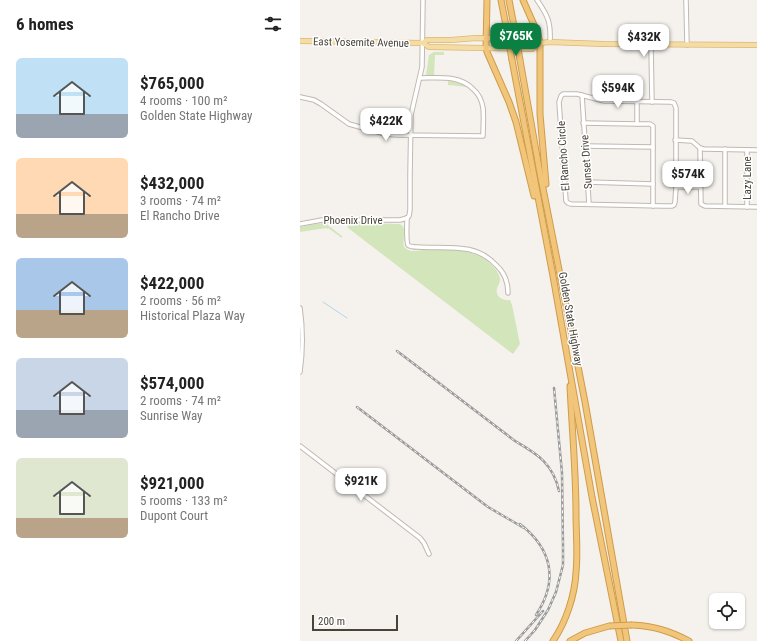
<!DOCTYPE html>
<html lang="en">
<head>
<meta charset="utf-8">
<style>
	body { margin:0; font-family:"Roboto Condensed",sans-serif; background:#f2f2f2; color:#222; height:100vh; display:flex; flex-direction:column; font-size:15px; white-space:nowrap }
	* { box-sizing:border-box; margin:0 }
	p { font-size:13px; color:#767676 }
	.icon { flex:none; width:22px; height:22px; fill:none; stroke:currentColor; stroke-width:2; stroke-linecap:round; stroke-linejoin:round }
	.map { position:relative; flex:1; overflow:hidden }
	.sheet { display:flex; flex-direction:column; background:#fff; width:300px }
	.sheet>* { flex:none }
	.buttons { position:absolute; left:409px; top:593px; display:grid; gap:8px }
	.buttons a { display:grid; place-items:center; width:36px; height:36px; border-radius:6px; background:#fff; box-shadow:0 1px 3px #0004; font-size:20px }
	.scale { position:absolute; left:12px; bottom:10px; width:86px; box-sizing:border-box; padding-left:4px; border:2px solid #49433a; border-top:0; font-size:11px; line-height:14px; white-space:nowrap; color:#49433a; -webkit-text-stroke:3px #fff; paint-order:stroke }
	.price { position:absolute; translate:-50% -34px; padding:0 9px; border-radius:8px; background:#fff; color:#222; font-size:13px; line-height:26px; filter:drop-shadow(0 1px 2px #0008) }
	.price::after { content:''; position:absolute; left:50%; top:24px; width:12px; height:9px; margin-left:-6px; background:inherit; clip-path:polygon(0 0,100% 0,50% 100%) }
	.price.selected { background:#0b8043; color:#fff }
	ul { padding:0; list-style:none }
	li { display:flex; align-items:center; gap:12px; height:100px; padding:0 16px }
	li span { display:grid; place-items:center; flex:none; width:112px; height:80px; border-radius:6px; color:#555 }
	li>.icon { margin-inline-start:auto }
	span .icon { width:48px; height:48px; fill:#fffc; stroke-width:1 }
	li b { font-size:17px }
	h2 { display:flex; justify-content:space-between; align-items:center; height:48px; padding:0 16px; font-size:17px }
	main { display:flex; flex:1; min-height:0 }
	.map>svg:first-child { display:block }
	.green { fill:#d3e5ba }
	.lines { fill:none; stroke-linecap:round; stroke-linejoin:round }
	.stream { stroke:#b0d5eb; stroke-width:1 }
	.minor-casing { stroke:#c0b9b0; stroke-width:5.5 }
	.major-casing { stroke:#dab875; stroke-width:6 }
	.highway-casing { stroke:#d09b4b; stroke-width:7 }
	.minor { stroke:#fff; stroke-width:3.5 }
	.major { stroke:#f5dca5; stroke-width:4.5 }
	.highway { stroke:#f1c67b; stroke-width:5 }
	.rail-casing { stroke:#9a9a9a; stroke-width:2.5 }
	.rail { stroke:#fff; stroke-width:1; stroke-dasharray:3; stroke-linecap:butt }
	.highway-bridge-casing { stroke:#d09b4b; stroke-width:7; stroke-linecap:butt }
	.highway-bridge { stroke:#f1c67b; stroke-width:5 }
	.labels { text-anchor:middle; stroke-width:3; stroke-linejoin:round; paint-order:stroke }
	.street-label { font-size:11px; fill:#49433a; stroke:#fff }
</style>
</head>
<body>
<main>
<section class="sheet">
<h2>6 homes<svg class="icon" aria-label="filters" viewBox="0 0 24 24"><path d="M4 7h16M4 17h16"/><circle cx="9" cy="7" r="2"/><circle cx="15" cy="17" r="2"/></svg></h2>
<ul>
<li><span style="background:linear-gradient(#bfe0f5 70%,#9aa5b1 0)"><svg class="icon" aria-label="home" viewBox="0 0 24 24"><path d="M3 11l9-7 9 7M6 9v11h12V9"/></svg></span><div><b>$765,000</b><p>4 rooms · 100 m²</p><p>Golden State Highway</p></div></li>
<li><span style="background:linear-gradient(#ffd9b3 70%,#b9a48a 0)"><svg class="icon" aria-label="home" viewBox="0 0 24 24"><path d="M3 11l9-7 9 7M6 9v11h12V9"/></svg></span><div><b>$432,000</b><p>3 rooms · 74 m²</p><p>El Rancho Drive</p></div></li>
<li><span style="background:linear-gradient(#a9c7e8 65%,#b9a48a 0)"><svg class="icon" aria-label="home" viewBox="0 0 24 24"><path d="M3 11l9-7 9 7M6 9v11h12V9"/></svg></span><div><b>$422,000</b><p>2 rooms · 56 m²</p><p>Historical Plaza Way</p></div></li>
<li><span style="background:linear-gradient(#c9d6e8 65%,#9aa5b1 0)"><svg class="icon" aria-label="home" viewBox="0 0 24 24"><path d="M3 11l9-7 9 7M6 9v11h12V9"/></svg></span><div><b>$574,000</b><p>2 rooms · 74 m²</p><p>Sunrise Way</p></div></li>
<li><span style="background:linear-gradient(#dfe7d0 75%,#b9a48a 0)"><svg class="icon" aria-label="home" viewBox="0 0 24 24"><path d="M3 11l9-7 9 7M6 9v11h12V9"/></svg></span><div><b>$921,000</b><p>5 rooms · 133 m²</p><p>Dupont Court</p></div></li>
</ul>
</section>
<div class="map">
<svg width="457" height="641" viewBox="0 0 457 641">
	<rect width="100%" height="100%" fill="#f5f2ed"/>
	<g class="green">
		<polygon points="134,52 144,52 144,55 135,55 134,76 126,76 129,55"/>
		<polygon points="148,81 158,82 168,87 148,85"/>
		<polygon points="25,223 42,236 42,238 28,228 28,229 26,228 0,232 0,227 16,224"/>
		<path d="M 50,223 L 100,224 C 111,231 97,245 108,250 C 113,252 119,250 123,250 C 145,250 167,247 186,260 C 192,265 200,272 200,280 C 200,283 198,285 197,288 C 195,297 203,301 210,300 L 212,305 L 220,344 L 213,354 L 48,228 L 47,224 Z"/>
	</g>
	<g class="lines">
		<polyline class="stream" points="23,302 47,318"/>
		<g class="minor-casing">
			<g id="minor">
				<path d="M 237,0 C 248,16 251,22 250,42"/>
				<polyline points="386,0 387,45"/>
				<polyline points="351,45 352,102"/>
				<polygon points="263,94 277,94 304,101 371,102 374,103 376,108 376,187 375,202 374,205 372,206 363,206 271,204 268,203 266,201 259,102 261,96"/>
				<polyline points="282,95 289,204"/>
				<path d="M 0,97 L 14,100 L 21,104 L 49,124 L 85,134 L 97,135 L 183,136 C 183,127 184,117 183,108 C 182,101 179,94 173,89 C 159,75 139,78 120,78"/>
				<polyline points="283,123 337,124 350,124 353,126 353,206"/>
				<polyline points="337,124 337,102"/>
				<polyline points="375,140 392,141 400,148 404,149 457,150"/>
				<polyline points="285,146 353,147"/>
				<polyline points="400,148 401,204 405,206 457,207"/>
				<polyline points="425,149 425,206"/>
				<polyline points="287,182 353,184"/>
				<polyline points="376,187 400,187"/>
				<polyline points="447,207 447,150"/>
				<polyline points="107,218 109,216 110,210 110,174 111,115 122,67 123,0"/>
				<path d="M 107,218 C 107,223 106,242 108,245 C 110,247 115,247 118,247 C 146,249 175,242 196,265 C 204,272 208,282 208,293"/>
				<polyline points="0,224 22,220 100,220 107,218"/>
				<path d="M 0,308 C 3,329 3,350 0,372"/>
				<polyline points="0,446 120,538 124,543 129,554"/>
			</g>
		</g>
		<g class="major-casing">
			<g id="major">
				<polyline points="0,41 123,43 129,47 232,49 240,43"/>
				<polyline points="123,43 127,40 151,40 176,38 232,39 240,43 250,42 303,44 457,45"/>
			</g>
		</g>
		<g class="highway-casing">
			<g id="highway">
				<polyline points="187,0 186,48 187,52 209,102 216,122 234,196"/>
				<polyline points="201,0 206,26"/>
				<polyline points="209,0 214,26"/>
				<polyline points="223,0 238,34 240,43 240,114 246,184"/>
				<polyline points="212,60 253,276 292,497 321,641"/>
				<polyline points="220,60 239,168 285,402 327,641"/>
				<path d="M 332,625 C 354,626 370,631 389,641"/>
				<path d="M 253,641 C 266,622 275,595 276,572 C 278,553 276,533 276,514 C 276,471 272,429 270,386"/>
				<polyline points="270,641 285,633 309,626"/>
			</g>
		</g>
		<use href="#minor" class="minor"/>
		<use href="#major" class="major"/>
		<use href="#highway" class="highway"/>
		<g class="rail-casing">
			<g id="rail">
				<path d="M 97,351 L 215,441 C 237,454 253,463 259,491"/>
				<polyline points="57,407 188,507 224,528"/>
				<path d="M 220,524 C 252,549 259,580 236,615"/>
				<polyline points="216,641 243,611"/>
				<polyline points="225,641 235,630 248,610 256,592 263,565 263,546 262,473 254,388"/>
			</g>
		</g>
		<use href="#rail" class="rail"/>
		<g class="highway-bridge-casing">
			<g id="highway-bridge">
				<polyline points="206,26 212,60"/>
				<polyline points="214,26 220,60"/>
				<polyline points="309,626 332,625"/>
			</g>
		</g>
		<use href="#highway-bridge" class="highway-bridge"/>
	</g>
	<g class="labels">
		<g class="street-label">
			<text transform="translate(61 42) rotate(1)" y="4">East Yosemite Avenue</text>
			<text transform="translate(263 156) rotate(-94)" y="4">El Rancho Circle</text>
			<text transform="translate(286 162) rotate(-94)" y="4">Sunset Drive</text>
			<text transform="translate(447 178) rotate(-90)" y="4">Lazy Lane</text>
			<text x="53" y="224">Phoenix Drive</text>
			<text transform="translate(271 319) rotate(80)" y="4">Golden State Highway</text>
		</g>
	</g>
</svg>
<div class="buttons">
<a><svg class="icon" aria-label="locate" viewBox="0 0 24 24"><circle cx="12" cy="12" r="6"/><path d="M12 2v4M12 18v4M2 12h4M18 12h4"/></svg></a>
</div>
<div class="scale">200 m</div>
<b class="price selected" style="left:216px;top:57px">$765K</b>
<b class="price" style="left:344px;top:58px">$432K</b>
<b class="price" style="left:318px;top:109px">$594K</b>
<b class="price" style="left:86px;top:142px">$422K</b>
<b class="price" style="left:388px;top:195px">$574K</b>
<b class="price" style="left:61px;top:502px">$921K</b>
</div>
</main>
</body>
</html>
